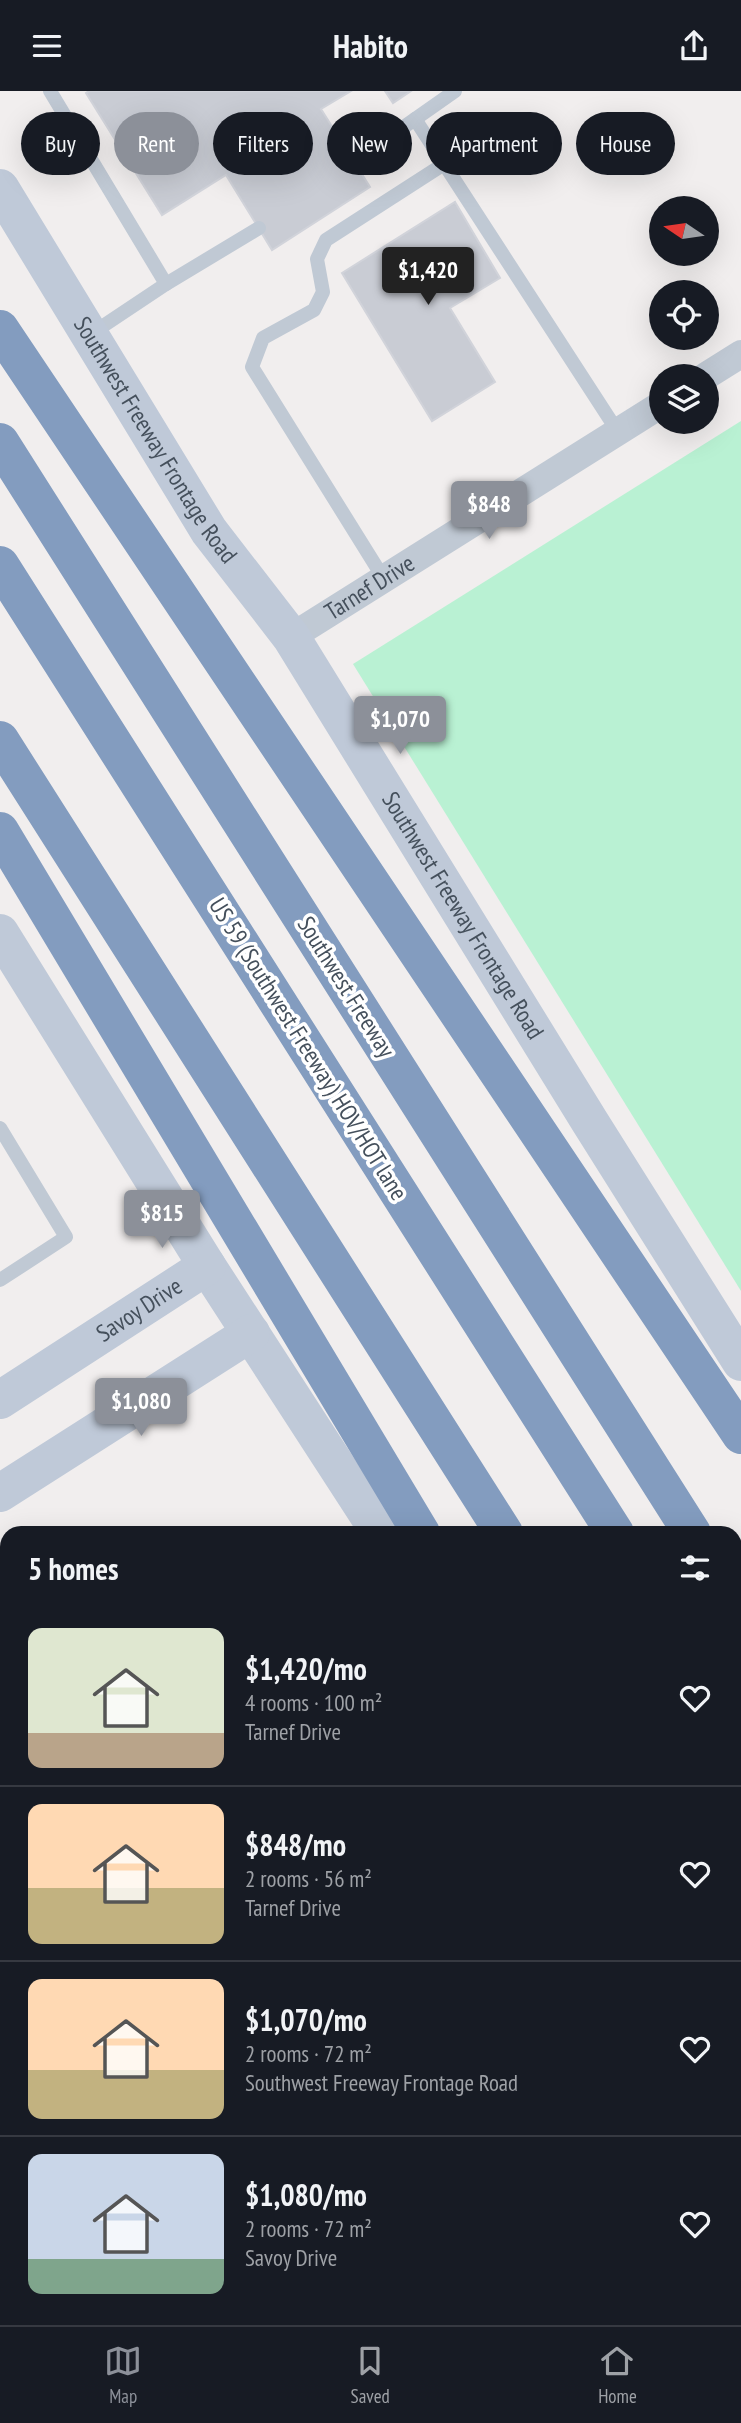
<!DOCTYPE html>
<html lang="en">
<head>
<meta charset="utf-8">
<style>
	body { margin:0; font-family:"PT Sans Narrow",sans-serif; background:#20242c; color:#f1f3f6; height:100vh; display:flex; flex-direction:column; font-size:26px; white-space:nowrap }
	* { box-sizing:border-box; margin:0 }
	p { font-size:23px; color:#9ea1a6 }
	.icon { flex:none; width:38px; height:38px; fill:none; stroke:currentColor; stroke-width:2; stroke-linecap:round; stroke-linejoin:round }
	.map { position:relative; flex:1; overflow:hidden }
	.side { position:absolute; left:0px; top:1435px; width:742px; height:800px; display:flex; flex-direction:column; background:#171b24; border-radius:21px 21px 0 0; box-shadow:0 7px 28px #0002 }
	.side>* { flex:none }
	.guide { position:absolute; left:21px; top:21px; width:700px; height:63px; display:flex; gap:14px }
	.needle { width:46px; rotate:283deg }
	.fabs { position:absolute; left:649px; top:105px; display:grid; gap:14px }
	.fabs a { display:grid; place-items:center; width:70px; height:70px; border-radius:50%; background:#171b24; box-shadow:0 7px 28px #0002; font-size:35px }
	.price { position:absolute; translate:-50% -60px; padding:0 16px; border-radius:7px; background:#8c9099; color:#fff; font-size:23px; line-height:46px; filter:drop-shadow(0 2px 4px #0008) }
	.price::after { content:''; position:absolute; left:50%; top:42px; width:21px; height:16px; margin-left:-10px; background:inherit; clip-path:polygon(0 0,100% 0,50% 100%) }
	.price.selected { background:#222; color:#fff }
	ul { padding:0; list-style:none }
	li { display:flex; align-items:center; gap:21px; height:175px; padding:0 28px }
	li+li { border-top:2px solid #363941 }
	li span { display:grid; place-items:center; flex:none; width:196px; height:140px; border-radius:14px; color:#555 }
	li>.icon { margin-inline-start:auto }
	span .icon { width:84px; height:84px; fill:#fffc; stroke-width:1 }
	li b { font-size:30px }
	h2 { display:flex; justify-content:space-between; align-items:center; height:84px; padding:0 28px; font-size:30px }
	.pill { padding:0 24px; border-radius:32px; background:#171b24; box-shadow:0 7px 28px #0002; font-size:24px; line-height:63px }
	.pill.selected { background:#8c9099; color:#fff }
	header { display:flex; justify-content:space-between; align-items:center; height:91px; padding:0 28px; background:#171b24; font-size:32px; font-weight:700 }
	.tabs { display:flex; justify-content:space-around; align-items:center; height:98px; border-top:2px solid #363941; background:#171b24; font-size:19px; color:#9ea1a6 }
	.tabs a { display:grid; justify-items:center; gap:4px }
	.tabs .selected { color:#8c9099 }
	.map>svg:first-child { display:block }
	.commercial { fill:#fdf8e6 }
	.green { fill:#b9f1d3 }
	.building { fill:#c9ccd4; stroke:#d1d3da; stroke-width:2 }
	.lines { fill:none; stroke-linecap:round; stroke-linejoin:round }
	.lane { stroke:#c0c9d4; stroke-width:14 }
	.street { stroke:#c0c9d4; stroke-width:28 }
	.secondary { stroke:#bfc9d8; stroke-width:38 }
	.highway { stroke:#839cbf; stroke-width:38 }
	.labels { text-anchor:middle; stroke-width:7; stroke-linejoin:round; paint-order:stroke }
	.street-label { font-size:24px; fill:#45505c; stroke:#fff }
</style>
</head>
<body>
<header><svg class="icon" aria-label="menu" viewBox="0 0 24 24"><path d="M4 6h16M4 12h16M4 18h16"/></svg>Habito<svg class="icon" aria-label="share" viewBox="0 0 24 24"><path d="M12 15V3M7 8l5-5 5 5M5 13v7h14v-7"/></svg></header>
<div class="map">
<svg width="741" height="2234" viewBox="0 0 741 2234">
	<rect width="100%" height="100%" fill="#f1eeee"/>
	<polygon class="commercial" points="7,1919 7,2228 735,2228 735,2090 741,2099 741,2234 0,2234 0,1923"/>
	<polygon class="green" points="741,330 741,1200 353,573"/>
	<g class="building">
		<polygon points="89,0 351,0 321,18 370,96 272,159 226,84 162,124 86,2"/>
		<polygon points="385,0 411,0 393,12"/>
		<polygon points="455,111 500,187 450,217 495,291 432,330 342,182"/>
		<polygon points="7,1655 7,1764 0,1769 0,1659"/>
		<polygon points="473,2228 574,2228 577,2234 463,2234"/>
	</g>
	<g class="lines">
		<g class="lane">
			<polyline points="50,0 166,193"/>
			<polyline points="415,28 618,341"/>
			<polyline points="354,71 455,0"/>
			<polyline points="91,243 166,193 259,137"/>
			<polyline points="384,488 252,276 263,247 314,219 323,201 317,168 326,149 444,73"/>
			<polyline points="0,1037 66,1146 0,1189"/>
			<polyline points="263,2228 267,2234"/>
		</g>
		<g class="street">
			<polyline points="706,285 741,263"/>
			<path id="s1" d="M 291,546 L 662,313"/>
			<polyline points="355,2234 365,2228"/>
		</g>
		<g class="secondary">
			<path id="s2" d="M 0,97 L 209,440 L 291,546 L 590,1031 L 741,1271"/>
			<polyline points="0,842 207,1175 380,1442"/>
			<path id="s3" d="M 0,1309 L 207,1175"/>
			<polyline points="0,1402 251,1242"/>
			<polyline points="735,1990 741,1999"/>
		</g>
		<g class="highway">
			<polyline points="0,238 741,1344"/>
			<polyline points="0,351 692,1442"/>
			<polyline points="0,474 615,1442"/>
			<polyline points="0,649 504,1442"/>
			<polyline points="0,740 421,1442"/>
			<polyline points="735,1510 741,1519"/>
			<polyline points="735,1631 741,1640"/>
			<polyline points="735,1804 741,1814"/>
		</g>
	</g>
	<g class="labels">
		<g class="street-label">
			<text dy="8" stroke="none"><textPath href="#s2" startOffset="296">Southwest Freeway Frontage Road</textPath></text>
			<text dy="8" stroke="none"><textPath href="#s1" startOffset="93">Tarnef Drive</textPath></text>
			<text dy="8" stroke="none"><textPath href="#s2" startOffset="863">Southwest Freeway Frontage Road</textPath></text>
			<text transform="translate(346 896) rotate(58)" y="8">Southwest Freeway</text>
			<text transform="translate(308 958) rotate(58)" y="8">US 59 (Southwest Freeway) HOV/HOT lane</text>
			<text dy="8" stroke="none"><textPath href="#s3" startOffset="166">Savoy Drive</textPath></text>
		</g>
	</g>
</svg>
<div class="fabs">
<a><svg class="needle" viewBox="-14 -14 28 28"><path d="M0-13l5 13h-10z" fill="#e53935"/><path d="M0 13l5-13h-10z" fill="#9ea1a6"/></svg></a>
<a><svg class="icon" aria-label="locate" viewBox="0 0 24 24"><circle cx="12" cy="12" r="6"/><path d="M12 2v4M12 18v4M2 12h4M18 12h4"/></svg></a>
<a><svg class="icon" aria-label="layers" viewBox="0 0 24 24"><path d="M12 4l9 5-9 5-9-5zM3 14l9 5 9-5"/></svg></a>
</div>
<b class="price selected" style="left:428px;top:216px">$1,420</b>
<b class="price" style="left:489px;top:450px">$848</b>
<b class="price" style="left:400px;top:665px">$1,070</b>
<b class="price" style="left:162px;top:1159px">$815</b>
<b class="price" style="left:141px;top:1347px">$1,080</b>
<div class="guide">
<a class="pill">Buy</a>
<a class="pill selected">Rent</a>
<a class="pill">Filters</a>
<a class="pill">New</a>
<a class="pill">Apartment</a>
<a class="pill">House</a>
</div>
<section class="side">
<h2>5 homes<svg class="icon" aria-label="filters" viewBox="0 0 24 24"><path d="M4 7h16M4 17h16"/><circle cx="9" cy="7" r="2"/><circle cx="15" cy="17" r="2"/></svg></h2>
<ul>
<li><span style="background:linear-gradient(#dfe7d0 75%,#b9a48a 0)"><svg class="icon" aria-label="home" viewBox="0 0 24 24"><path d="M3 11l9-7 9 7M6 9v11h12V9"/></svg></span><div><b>$1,420/mo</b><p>4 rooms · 100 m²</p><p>Tarnef Drive</p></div><svg class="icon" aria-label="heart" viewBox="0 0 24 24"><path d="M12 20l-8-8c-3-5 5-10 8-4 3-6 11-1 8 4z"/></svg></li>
<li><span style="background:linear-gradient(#ffd9b3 60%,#c2b280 0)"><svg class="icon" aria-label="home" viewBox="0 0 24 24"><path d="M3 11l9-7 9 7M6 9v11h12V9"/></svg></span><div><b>$848/mo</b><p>2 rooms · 56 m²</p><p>Tarnef Drive</p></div><svg class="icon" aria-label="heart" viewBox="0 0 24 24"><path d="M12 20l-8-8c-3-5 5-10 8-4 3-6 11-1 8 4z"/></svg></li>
<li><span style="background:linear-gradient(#ffd9b3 65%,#c2b280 0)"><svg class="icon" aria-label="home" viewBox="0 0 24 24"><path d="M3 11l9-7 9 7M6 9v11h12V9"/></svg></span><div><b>$1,070/mo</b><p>2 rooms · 72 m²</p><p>Southwest Freeway Frontage Road</p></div><svg class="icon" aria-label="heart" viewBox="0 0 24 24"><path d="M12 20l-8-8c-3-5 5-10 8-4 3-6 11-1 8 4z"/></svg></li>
<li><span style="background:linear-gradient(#c9d6e8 75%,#7fa58c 0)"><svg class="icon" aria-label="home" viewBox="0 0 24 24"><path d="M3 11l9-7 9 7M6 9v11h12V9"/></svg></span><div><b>$1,080/mo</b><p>2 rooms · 72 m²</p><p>Savoy Drive</p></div><svg class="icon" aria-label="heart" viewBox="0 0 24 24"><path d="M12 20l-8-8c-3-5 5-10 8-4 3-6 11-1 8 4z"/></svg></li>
</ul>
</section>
</div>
<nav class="tabs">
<a class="selected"><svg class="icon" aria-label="map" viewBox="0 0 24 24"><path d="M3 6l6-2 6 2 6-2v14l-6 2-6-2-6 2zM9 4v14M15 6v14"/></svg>Map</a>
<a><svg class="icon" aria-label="saved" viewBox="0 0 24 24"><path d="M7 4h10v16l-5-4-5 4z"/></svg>Saved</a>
<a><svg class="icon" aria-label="home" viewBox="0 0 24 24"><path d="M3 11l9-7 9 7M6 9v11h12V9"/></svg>Home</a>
</nav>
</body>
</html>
